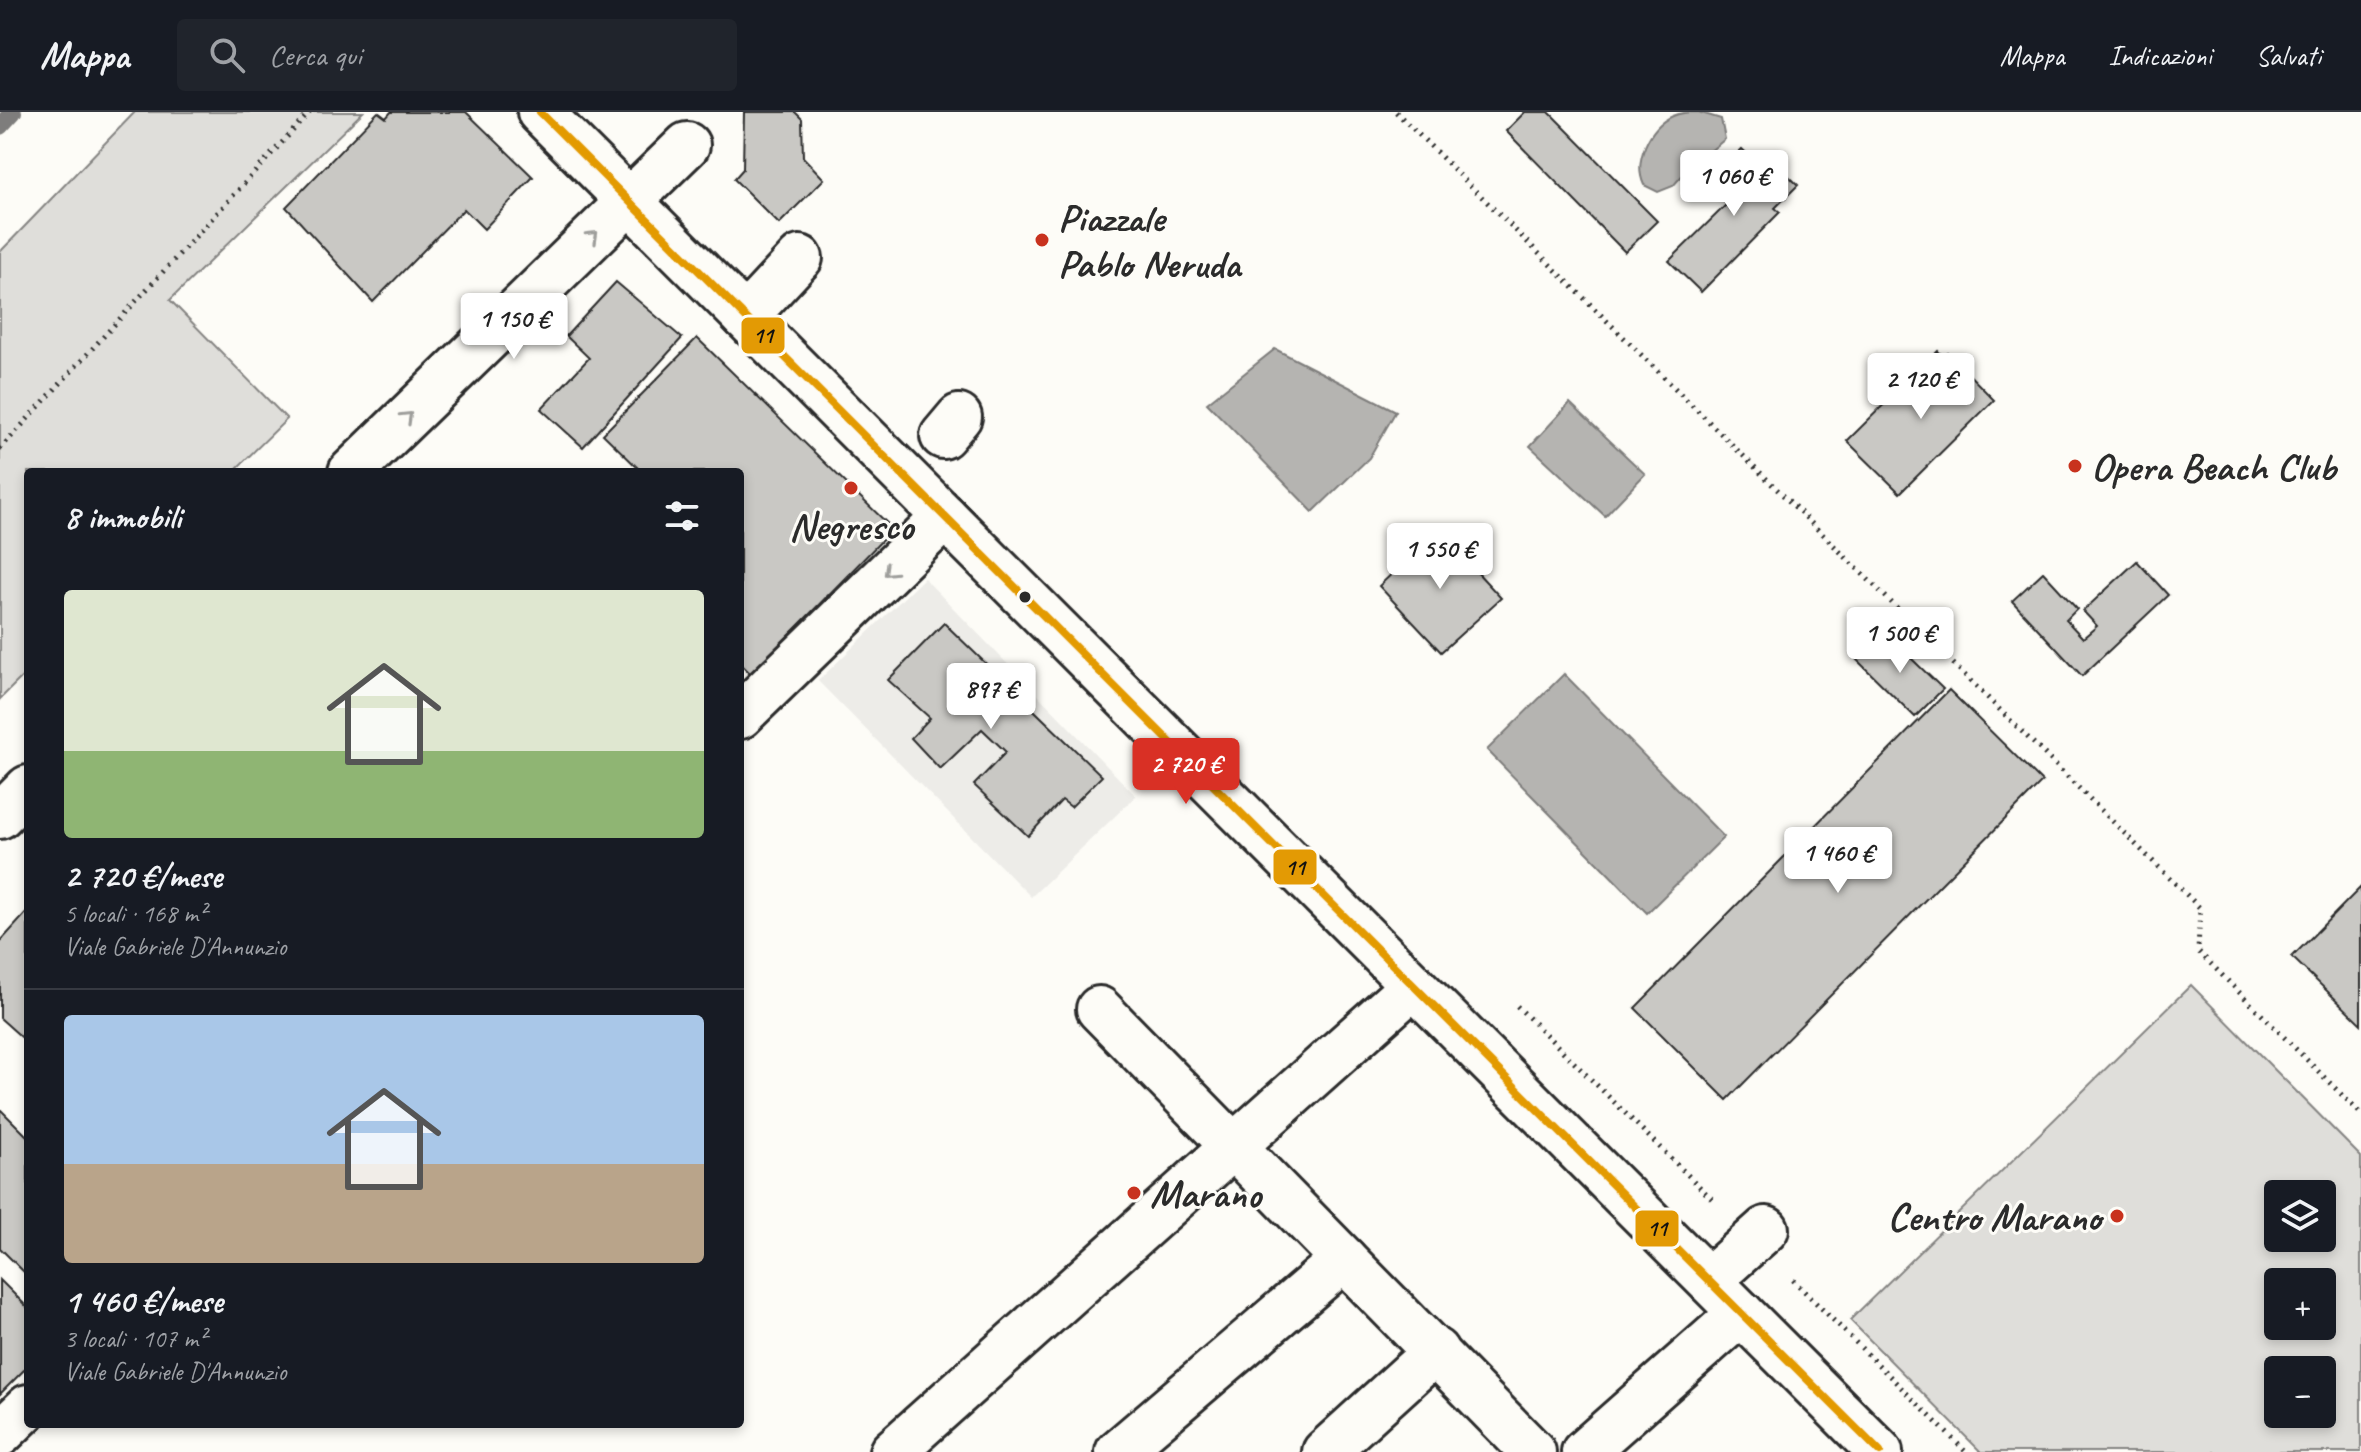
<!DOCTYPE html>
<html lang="it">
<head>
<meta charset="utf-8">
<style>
	body { margin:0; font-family:Caveat,sans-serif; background:#20242c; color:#f1f3f6; height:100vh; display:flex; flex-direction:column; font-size:30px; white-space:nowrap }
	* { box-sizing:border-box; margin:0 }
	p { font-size:26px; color:#9ea1a6 }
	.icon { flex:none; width:44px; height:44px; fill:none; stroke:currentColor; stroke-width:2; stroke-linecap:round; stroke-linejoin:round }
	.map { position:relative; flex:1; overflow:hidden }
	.panel { position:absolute; left:24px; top:356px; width:720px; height:960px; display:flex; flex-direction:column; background:#171b24; border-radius:8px; box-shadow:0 4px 12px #0003 }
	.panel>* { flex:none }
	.tools { position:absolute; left:2264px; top:1068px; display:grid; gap:16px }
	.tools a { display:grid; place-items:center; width:72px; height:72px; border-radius:8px; background:#171b24; box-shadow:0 4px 12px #0003; font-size:40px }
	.price { position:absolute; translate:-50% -68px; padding:0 18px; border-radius:8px; background:#fff; color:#222; font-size:26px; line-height:52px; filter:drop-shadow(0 2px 4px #0008) }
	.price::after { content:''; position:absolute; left:50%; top:48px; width:24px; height:18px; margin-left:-12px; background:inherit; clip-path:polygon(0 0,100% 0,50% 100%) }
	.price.current { background:#d93025; color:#fff }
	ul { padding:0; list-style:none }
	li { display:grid; align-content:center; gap:16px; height:424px; padding:0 40px }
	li+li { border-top:2px solid #363941 }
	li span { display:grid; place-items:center; height:248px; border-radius:8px; color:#555 }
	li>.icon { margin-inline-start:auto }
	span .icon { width:144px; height:144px; fill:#fffc; stroke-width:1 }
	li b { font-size:34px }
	h2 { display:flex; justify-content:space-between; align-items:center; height:96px; padding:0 40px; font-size:34px }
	header { display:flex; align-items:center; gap:48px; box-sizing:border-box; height:112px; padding:0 40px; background:#171b24; border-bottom:2px solid #363941 }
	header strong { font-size:38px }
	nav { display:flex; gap:44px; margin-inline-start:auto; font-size:28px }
	.search { width:560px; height:72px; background:#20242c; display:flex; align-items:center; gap:20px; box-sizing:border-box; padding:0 28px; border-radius:8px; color:#9ea1a6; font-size:30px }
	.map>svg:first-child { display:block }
	.built { fill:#edece8 }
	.green { fill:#dfdeda; stroke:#858482; stroke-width:2; fill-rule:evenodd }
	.water { fill:#b5b4b1; stroke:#7e7d7b; stroke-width:2 }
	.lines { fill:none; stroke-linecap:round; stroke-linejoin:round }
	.stream { stroke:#7e7d7b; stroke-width:18 }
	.building { fill:#c9c8c4; stroke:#2b2b2b; stroke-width:2 }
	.minor-casing { stroke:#2b2b2b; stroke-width:50 }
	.path { stroke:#2b2b2b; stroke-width:5; stroke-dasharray:2 6; stroke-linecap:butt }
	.minor { stroke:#fdfcf7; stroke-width:44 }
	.bus-1-casing { stroke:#fdfcf7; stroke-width:14 }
	.bus-1 { stroke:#e39a04; stroke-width:8 }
	.oneway { stroke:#9e9e9b }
	.poi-dot { fill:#c8321e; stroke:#fdfcf7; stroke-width:3 }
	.bus-dot { fill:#2b2b2b; stroke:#fdfcf7; stroke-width:3 }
	.labels { text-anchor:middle; stroke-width:6; stroke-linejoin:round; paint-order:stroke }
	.poi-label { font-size:40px; font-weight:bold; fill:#2b2b2b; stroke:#fdfcf7; text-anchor:start }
	.line-badge { stroke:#fdfcf7; stroke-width:3 }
	.pale-badge-label { font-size:22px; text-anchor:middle; font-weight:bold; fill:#111 }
</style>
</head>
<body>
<header>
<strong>Mappa</strong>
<div class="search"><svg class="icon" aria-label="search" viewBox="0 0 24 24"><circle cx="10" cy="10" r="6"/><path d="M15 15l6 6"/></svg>Cerca qui</div>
<nav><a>Mappa</a><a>Indicazioni</a><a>Salvati</a></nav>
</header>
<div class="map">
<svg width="2361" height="1340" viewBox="0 0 2361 1340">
	<rect width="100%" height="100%" fill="#fdfcf7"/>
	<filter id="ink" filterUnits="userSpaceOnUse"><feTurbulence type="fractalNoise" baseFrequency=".0125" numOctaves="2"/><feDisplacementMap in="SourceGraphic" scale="16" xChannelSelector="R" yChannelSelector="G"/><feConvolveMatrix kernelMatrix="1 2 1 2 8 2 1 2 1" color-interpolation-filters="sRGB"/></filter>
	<g filter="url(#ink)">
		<polygon class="built" points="924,466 1136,684 1031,785 818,569"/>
		<g class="green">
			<polygon points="135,0 363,0 170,188 287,307 233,360 28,360 28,559 0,587 0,140"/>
			<path d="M 2191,873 L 2361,1045 L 2361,1340 L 1981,1340 L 1850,1208 ZM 2278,1082 L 2322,1082 L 2322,1126 L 2278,1126 ZM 2278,1170 L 2322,1170 L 2322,1214 L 2278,1214 ZM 2278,1258 L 2322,1258 L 2322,1302 L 2278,1302 Z"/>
		</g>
		<g class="water">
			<path d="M 1698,0 L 1721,7 L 1725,27 L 1687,58 L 1673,74 L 1658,80 L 1644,73 C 1633,50 1649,14 1673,4 C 1680,1 1691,0 1698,0 Z"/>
			<polygon points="1275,237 1396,299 1369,346 1313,400 1207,291"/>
			<polygon points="1570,291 1645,362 1605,404 1530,334"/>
			<polygon points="1564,562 1724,725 1647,801 1487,638"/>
		</g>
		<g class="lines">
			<polyline class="stream" points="0,14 13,0"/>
		</g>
		<g class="building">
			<polygon points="378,0 386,6 391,0 466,0 533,65 484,117 464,97 373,190 286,95"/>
			<polygon points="744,0 795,0 802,7 803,45 824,67 779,112 734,67 743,57"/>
			<polygon points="1525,0 1549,0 1657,109 1625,140 1506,19"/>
			<polygon points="1742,37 1757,51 1746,61 1753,68 1772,48 1798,73 1775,96 1780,100 1701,180 1669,149 1727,92 1707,71"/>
			<polygon points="616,170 682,226 583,335 541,297 589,246 566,224"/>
			<polygon points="697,226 893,417 751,562 740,551 740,360 642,360 603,322"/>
			<polygon points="1938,239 1943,245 1948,241 1994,288 1900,381 1847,329"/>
			<polygon points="1438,418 1501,486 1441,540 1379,474"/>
			<polygon points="2137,449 2168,483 2082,564 2012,489 2043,460 2077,497 2066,508 2083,526 2097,514 2083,499"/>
			<polygon points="944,511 1102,664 1071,695 1062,688 1028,724 974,673 1006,640 982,617 940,657 911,626 930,606 888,568"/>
			<polygon points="1885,521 1943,577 1915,605 1857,548"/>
			<polygon points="1949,578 2042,670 1727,988 1635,896"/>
			<polygon points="2361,775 2361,912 2292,845"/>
			<polygon points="28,799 28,931 0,906 0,830"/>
			<polygon points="0,997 28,1025 28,1164 0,1136"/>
			<polygon points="0,1168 28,1196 28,1254 0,1282"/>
		</g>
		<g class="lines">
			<g class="minor-casing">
				<g id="minor">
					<polyline points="540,0 1880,1340"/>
					<polyline points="745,205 800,146"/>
					<polyline points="943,324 959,305"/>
					<polyline points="351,360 687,33"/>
					<polyline points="740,604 945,405"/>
					<polyline points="0,704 28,676"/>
					<polyline points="1099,897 1533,1340"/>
					<polyline points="1709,1168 1766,1117"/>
					<polyline points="0,1322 28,1295"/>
					<polyline points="892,1340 1413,874"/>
					<polyline points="1118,1340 1344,1147"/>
					<polyline points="1325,1340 1436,1239"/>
					<polyline points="1584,1340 1741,1201"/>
				</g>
			</g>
			<g class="path">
				<polyline points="1396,0 2200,796 2198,839 2361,1002"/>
				<polyline points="0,337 310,0"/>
				<polyline points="1517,894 1715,1090"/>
				<polyline points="1793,1168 1966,1340"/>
			</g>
			<use href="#minor" class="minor"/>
			<g class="bus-1-casing">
				<polyline id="bus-1" points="540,0 1880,1340"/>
			</g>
			<use href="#bus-1" class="bus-1"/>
		</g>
		<defs><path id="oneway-chevron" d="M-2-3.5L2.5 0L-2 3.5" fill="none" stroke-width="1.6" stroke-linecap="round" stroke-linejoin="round" transform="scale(2)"/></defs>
		<g class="oneway">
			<use href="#oneway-chevron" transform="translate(593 124) rotate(-44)"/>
			<use href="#oneway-chevron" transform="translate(407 305) rotate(-44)"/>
			<use href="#oneway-chevron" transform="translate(889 459) rotate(136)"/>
		</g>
	</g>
	<g class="poi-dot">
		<circle cx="1042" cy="128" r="8"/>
		<circle cx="2075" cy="354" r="8"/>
		<circle cx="851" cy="376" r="8"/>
		<circle cx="1134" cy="1081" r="8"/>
		<circle cx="2117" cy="1104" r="8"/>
	</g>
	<circle class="bus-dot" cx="1025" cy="485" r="7"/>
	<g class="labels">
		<g class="poi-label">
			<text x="1058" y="119">Piazzale<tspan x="1058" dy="46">Pablo Neruda</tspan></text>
			<text x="2091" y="368">Opera Beach Club</text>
			<text x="851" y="427" text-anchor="middle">Negresco</text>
			<text x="1150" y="1095">Marano</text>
			<text x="2101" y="1118" text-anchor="end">Centro Marano</text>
		</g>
	</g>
	<g class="line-badge">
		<rect x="740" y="204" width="46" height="39" rx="8" fill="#e39a04"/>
		<rect x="1272" y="736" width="46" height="38" rx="8" fill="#e39a04"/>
		<rect x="1634" y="1097" width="46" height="39" rx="8" fill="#e39a04"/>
	</g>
	<g class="pale-badge-label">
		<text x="763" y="231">11</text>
		<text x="1295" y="763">11</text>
		<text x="1657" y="1124">11</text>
	</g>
</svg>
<div class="tools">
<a><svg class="icon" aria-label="layers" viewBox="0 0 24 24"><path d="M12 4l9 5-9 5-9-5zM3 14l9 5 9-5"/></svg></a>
<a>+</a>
<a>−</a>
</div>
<b class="price" style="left:1734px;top:106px">1 060 €</b>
<b class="price" style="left:514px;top:249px">1 150 €</b>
<b class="price" style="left:1921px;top:309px">2 120 €</b>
<b class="price" style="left:1440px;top:479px">1 550 €</b>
<b class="price" style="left:1900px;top:563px">1 500 €</b>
<b class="price" style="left:991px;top:619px">897 €</b>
<b class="price current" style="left:1186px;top:694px">2 720 €</b>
<b class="price" style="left:1838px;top:783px">1 460 €</b>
<section class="panel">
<h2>8 immobili<svg class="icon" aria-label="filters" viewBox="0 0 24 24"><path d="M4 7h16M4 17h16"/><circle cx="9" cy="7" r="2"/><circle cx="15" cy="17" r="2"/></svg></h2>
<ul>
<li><span style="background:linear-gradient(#dfe7d0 65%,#8fb573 0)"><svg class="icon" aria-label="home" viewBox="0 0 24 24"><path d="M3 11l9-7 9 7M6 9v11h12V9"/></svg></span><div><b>2 720 €/mese</b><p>5 locali · 168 m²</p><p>Viale Gabriele D'Annunzio</p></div></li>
<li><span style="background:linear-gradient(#a9c7e8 60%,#b9a48a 0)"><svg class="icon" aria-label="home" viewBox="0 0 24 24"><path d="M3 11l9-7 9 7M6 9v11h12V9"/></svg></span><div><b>1 460 €/mese</b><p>3 locali · 107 m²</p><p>Viale Gabriele D'Annunzio</p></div></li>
</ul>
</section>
</div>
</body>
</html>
